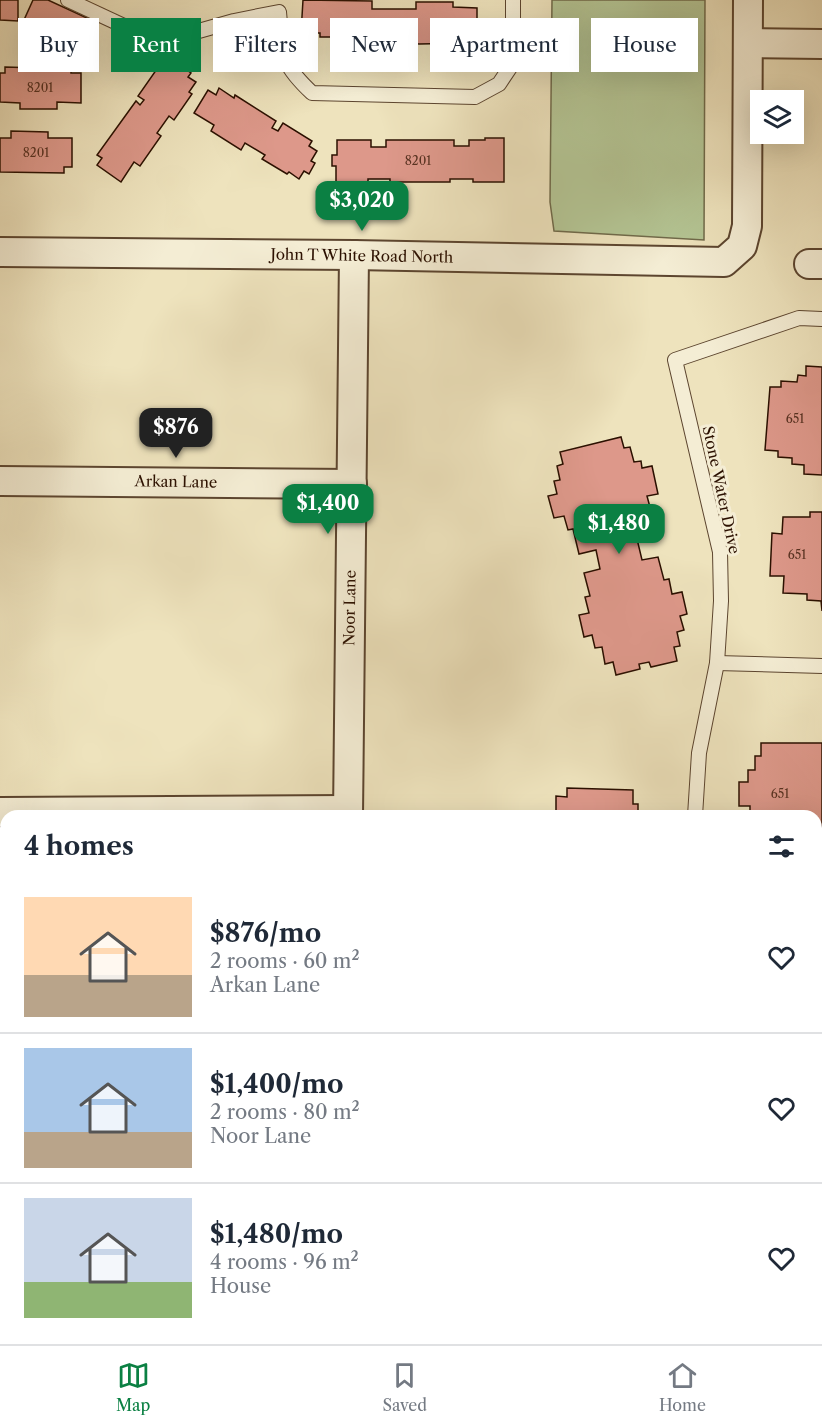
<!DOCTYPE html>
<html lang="en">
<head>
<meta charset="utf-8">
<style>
	body { margin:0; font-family:"Libre Caslon Text",serif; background:#f2f2f3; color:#1f2937; height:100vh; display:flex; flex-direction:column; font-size:22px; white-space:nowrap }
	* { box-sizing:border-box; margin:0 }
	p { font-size:20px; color:#747a83 }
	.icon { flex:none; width:33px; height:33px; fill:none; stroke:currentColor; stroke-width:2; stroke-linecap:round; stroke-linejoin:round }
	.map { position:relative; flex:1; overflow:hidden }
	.details { position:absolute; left:0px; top:810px; width:822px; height:534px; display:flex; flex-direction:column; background:#fff; border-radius:18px 18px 0 0; box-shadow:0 6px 24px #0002 }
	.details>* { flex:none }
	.guide { position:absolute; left:18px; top:18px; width:786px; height:54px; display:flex; gap:12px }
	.controls { position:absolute; left:750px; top:90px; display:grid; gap:12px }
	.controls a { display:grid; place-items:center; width:54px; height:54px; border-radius:0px; background:#fff; box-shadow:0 6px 24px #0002; font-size:30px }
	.price { position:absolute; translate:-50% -51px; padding:0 14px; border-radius:12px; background:#0b8043; color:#fff; font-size:20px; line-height:39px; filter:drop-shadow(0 2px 3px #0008) }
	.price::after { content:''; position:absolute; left:50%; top:36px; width:18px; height:14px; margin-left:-9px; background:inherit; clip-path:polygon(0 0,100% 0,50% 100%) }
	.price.current { background:#222; color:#fff }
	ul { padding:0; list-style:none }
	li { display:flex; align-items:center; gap:18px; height:150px; padding:0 24px }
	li+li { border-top:2px solid #e0e1e3 }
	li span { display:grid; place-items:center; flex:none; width:168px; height:120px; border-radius:0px; color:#555 }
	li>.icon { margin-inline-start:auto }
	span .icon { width:72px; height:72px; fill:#fffc; stroke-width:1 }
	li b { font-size:26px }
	h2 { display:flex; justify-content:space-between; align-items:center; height:72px; padding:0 24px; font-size:26px }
	.tag { padding:0 21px; border-radius:0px; background:#fff; box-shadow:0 6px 24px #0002; font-size:21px; line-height:54px }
	.tag.current { background:#0b8043; color:#fff }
	.dock { display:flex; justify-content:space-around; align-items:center; height:84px; border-top:2px solid #e0e1e3; background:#fff; font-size:16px; color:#747a83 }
	.dock a { display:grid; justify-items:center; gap:3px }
	.dock .current { color:#0b8043 }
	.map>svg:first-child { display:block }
	.green { fill:#b4c594; stroke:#706a4a; stroke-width:1.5 }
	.building { fill:#dd988a; stroke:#2b1000; stroke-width:1.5 }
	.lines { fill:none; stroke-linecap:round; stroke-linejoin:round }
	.lane-casing { stroke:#5c452f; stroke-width:16 }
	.street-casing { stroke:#5c452f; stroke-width:32 }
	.lane { stroke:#f4edd4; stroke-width:14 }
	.street { stroke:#f4edd4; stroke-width:28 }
	.labels { text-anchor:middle; stroke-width:6; stroke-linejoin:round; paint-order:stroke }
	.number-label { font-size:12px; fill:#583222 }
	.street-label { font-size:15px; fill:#2b1000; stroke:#f4edd4 }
</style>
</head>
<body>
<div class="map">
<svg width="822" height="1344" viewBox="0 0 822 1344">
	<rect width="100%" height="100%" fill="#eee3bd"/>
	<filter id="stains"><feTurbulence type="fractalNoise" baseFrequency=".00333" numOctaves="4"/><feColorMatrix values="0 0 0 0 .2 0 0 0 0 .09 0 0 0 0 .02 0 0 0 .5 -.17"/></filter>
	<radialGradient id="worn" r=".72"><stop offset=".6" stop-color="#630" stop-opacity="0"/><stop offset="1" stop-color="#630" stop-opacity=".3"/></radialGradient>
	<g class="green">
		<polygon points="552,0 705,0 704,240 554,231 550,202"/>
		<polygon points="0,901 6,901 6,1338 816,1338 816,1063 822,1068 822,1344 0,1344"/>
	</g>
	<g class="building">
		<polygon points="0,0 18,0 18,21 0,20"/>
		<polygon points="33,0 48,0 87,18 75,44 24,20"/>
		<polygon points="303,0 372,1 372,9 416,9 416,2 453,2 453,7 477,8 477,37 468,37 467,43 419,44 402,42 402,36 387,36 386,44 352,45 352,33 331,32 331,37 320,37 320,33 301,33"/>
		<polygon points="170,62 179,69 181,66 191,73 188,77 196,82 189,92 192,94 174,120 169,116 157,133 161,136 140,166 134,162 121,182 97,165 102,158 97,155 136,101 140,105 144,100 138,96 159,66 165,70"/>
		<polygon points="5,67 71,69 71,73 81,73 81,103 57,102 57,109 20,109 20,103 0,102 0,73 5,73"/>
		<polygon points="219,88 234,98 235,95 276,121 272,128 278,131 283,123 312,141 309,146 317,151 311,161 315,163 309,174 304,171 299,179 289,172 287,174 262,159 265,155 245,143 241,150 211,131 214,125 194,113 208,90 216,95"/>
		<polygon points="11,131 48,132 48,138 72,138 72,167 64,167 64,173 0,172 0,138 11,138"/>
		<polygon points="485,138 504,138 504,182 473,182 473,179 450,179 450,182 390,182 390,179 368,179 368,183 336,183 336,166 332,166 332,155 337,155 337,140 371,140 371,147 386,147 386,140 454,140 454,146 469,146 469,140 485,140"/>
		<polygon points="806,366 822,367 822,475 804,474 804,465 792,464 792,458 778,457 778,451 765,450 770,387 781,387 781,381 797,382 798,375 806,376"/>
		<polygon points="621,437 624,448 630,447 634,462 641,461 642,468 652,466 658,494 647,496 651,511 646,512 652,535 637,539 642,560 658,557 664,580 669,579 672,594 682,592 687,614 680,616 684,630 677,632 680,646 674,647 677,661 651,667 649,662 639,664 640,669 616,675 613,662 605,664 602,647 595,648 592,635 584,637 579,615 589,613 585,597 590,596 584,573 600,569 596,550 579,554 573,529 568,530 564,516 554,518 548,496 557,494 554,481 560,480 557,466 563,464 560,452"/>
		<polygon points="810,512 822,512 822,611 821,601 807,600 807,594 783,593 784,576 770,576 772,533 782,534 783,517 810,517"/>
		<polygon points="761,743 822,743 822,846 816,846 816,816 750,816 750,806 739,806 739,782 748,782 748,770 755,770 755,756 761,756"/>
		<polygon points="567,788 633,790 633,804 638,804 638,816 546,816 546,812 556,812 556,796 567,797"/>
		<rect x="816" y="868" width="6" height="106"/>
	</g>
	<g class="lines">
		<g class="lane-casing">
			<g id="lane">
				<path d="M 68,0 L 139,33 L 181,36 L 234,21 L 279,12 C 283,54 279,62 312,93 L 475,97 L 499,84 L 513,63 L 513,0"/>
				<polyline points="717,663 822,666"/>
				<polyline points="695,816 699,753 717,663 721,601 720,552 675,360 799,318 822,319"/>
				<polyline points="816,1018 822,1022"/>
			</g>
		</g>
		<g class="street-casing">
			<g id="street">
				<polyline points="748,43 822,44"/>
				<polyline points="0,252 354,255 724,262 742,246 747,226 748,0"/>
				<polyline points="809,264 822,264"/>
				<polyline points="0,481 352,484"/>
				<polyline points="0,812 348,810"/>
				<polyline points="348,816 354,255"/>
			</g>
		</g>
		<use href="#lane" class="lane"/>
		<use href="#street" class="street"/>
	</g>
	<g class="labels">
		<g class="number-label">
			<text x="40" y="92">8201</text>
			<text x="36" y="157">8201</text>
			<text x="418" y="165">8201</text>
			<text x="795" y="423">651</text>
			<text x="797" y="559">651</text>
			<text x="780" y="798">651</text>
		</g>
		<g class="street-label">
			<text transform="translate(362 256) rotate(1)" y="5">John T White Road North</text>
			<text transform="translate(176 482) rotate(1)" y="5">Arkan Lane</text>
			<text transform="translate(721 490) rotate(78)" y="5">Stone Water Drive</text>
			<text transform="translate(350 608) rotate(-89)" y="5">Noor Lane</text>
		</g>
	</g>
	<rect width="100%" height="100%" filter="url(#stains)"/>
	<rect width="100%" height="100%" fill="url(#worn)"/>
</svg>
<div class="controls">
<a><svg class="icon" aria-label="layers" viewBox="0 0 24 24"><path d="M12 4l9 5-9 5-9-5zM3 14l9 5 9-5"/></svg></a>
</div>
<b class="price" style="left:362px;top:232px">$3,020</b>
<b class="price current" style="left:176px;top:459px">$876</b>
<b class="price" style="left:328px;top:535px">$1,400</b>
<b class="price" style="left:619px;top:555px">$1,480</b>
<div class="guide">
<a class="tag">Buy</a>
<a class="tag current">Rent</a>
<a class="tag">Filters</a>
<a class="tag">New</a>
<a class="tag">Apartment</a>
<a class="tag">House</a>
</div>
<section class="details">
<h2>4 homes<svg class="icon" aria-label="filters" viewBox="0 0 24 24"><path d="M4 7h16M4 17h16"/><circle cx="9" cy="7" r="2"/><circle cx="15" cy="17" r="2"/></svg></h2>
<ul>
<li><span style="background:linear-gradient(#ffd9b3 65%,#b9a48a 0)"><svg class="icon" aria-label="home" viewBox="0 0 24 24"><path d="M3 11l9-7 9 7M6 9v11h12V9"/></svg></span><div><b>$876/mo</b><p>2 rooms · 60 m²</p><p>Arkan Lane</p></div><svg class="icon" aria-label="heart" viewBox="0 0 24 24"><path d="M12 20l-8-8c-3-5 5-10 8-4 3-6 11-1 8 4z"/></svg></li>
<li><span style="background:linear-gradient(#a9c7e8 70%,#b9a48a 0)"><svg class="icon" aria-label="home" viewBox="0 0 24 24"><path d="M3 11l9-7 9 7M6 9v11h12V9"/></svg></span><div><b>$1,400/mo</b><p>2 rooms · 80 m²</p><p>Noor Lane</p></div><svg class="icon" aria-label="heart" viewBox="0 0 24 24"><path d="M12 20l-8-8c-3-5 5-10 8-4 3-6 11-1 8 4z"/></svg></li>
<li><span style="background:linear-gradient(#c9d6e8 70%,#8fb573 0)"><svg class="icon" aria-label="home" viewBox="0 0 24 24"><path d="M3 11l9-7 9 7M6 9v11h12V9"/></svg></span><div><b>$1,480/mo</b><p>4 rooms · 96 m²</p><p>House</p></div><svg class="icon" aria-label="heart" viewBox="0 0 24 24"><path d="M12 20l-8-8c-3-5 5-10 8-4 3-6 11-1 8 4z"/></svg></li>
</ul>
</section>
</div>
<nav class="dock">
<a class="current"><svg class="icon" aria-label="map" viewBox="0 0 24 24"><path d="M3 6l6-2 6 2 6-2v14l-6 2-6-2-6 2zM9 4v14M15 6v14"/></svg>Map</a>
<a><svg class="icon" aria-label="saved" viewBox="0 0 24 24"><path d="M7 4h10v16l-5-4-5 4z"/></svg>Saved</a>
<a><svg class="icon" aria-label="home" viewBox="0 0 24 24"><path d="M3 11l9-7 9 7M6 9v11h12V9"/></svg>Home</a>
</nav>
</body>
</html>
